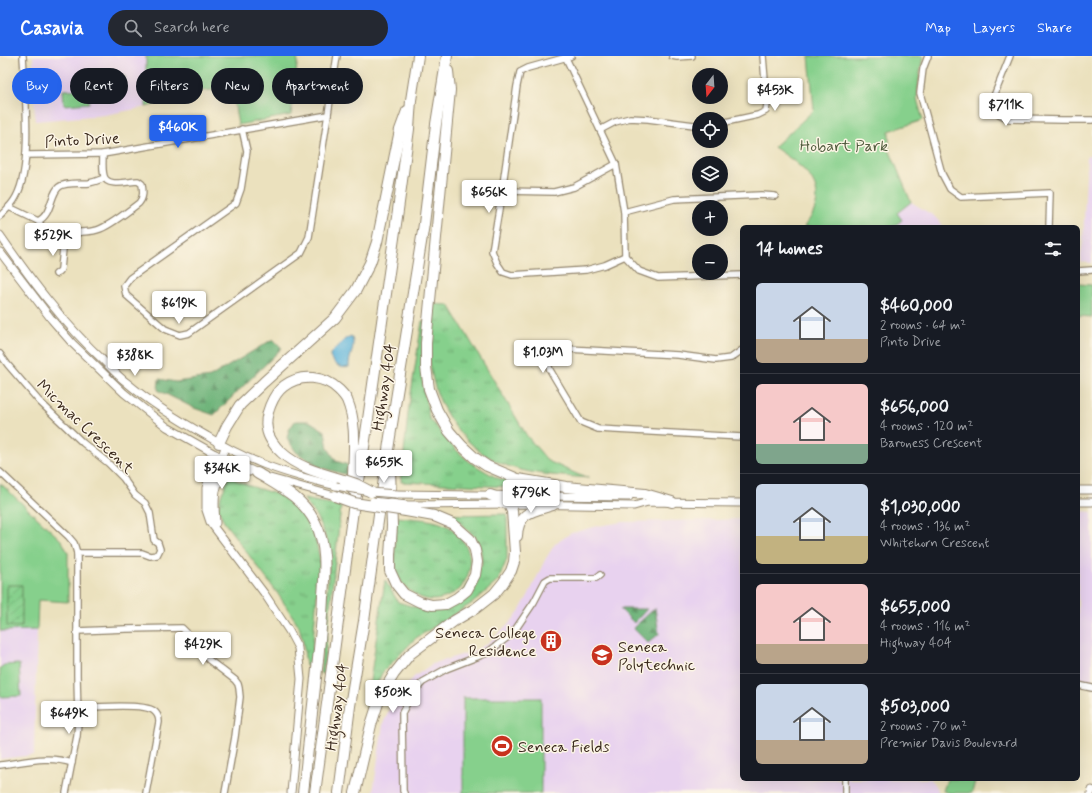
<!DOCTYPE html>
<html lang="en">
<head>
<meta charset="utf-8">
<style>
	body { margin:0; font-family:Mynerve,sans-serif; background:#242831; color:#f1f3f6; height:100vh; display:flex; flex-direction:column; font-size:15px; white-space:nowrap }
	* { box-sizing:border-box; margin:0 }
	p { font-size:13px; color:#9ea1a6 }
	.icon { flex:none; width:22px; height:22px; fill:none; stroke:currentColor; stroke-width:2; stroke-linecap:round; stroke-linejoin:round }
	.map { position:relative; flex:1; overflow:hidden }
	.panel { position:absolute; left:740px; top:169px; width:340px; height:556px; display:flex; flex-direction:column; background:#171b24; border-radius:6px; box-shadow:0 4px 16px #0002 }
	.panel>* { flex:none }
	.banner { position:absolute; left:12px; top:12px; width:380px; height:36px; display:flex; gap:8px }
	.needle { width:26px; rotate:197deg }
	.buttons { position:absolute; left:692px; top:12px; display:grid; gap:8px }
	.buttons a { display:grid; place-items:center; width:36px; height:36px; border-radius:50%; background:#171b24; box-shadow:0 4px 16px #0002; font-size:20px }
	.price { position:absolute; translate:-50% -34px; padding:0 9px; border-radius:4px; background:#fff; color:#222; font-size:13px; line-height:26px; filter:drop-shadow(0 1px 2px #0008) }
	.price::after { content:''; position:absolute; left:50%; top:24px; width:12px; height:9px; margin-left:-6px; background:inherit; clip-path:polygon(0 0,100% 0,50% 100%) }
	.price.current { background:#2563eb; color:#fff }
	ul { padding:0; list-style:none }
	li { display:flex; align-items:center; gap:12px; height:100px; padding:0 16px }
	li+li { border-top:1px solid #363941 }
	li span { display:grid; place-items:center; flex:none; width:112px; height:80px; border-radius:6px; color:#555 }
	li>.icon { margin-inline-start:auto }
	span .icon { width:48px; height:48px; fill:#fffc; stroke-width:1 }
	li b { font-size:17px }
	h2 { display:flex; justify-content:space-between; align-items:center; height:48px; padding:0 16px; font-size:17px }
	.pill { padding:0 14px; border-radius:18px; background:#171b24; box-shadow:0 4px 16px #0002; font-size:14px; line-height:36px }
	.pill.current { background:#2563eb; color:#fff }
	header { display:flex; align-items:center; gap:24px; box-sizing:border-box; height:56px; padding:0 20px; background:#2563eb; color:#fff }
	header strong { font-size:19px }
	nav { display:flex; gap:22px; margin-inline-start:auto; font-size:14px }
	.search { width:280px; height:36px; background:#242831; display:flex; align-items:center; gap:10px; box-sizing:border-box; padding:0 14px; border-radius:22px; color:#9ea1a6; font-size:15px }
	.map>svg:first-child { display:block }
	.built { fill:#e8d2ef }
	.grass { fill:url(#grass-tufts); stroke:#607d55 }
	.forest { fill:url(#forest-firs); stroke:#546e4b }
	.park { fill:#86d08c; stroke:#607d55 }
	.garden { fill:url(#garden-furrows); stroke:#607d55 }
	.water { fill:#5fb5dc; stroke:#4d707d }
	.lines { fill:none; stroke-linecap:round; stroke-linejoin:round }
	.minor-casing { stroke:#93866e; stroke-width:8 }
	.tertiary-casing { stroke:#93866e; stroke-width:9 }
	.secondary-casing { stroke:#93866e; stroke-width:9 }
	.motorway-casing { stroke:#93866e; stroke-width:12 }
	.minor { stroke:#fff; stroke-width:5.5 }
	.tertiary { stroke:#fff; stroke-width:7 }
	.secondary { stroke:#fff; stroke-width:7 }
	.motorway { stroke:#fff; stroke-width:10 }
	.secondary-bridge-casing { stroke:#93866e; stroke-width:9; stroke-linecap:butt }
	.motorway-bridge-casing { stroke:#93866e; stroke-width:12; stroke-linecap:butt }
	.secondary-bridge { stroke:#fff; stroke-width:7 }
	.motorway-bridge { stroke:#fff; stroke-width:10 }
	.labels { text-anchor:middle; stroke-width:3; stroke-linejoin:round; paint-order:stroke }
	.street-label { font-size:16px; fill:#3b2a1e; stroke:#fcf5e5 }
	.park-label { font-size:16px; fill:#525c3f; stroke:#fcf5e5 }
	.poi-label { font-size:16px; fill:#3b2a1e; stroke:#fcf5e5; text-anchor:start }
</style>
</head>
<body>
<header>
<strong>Casavia</strong>
<div class="search"><svg class="icon" aria-label="search" viewBox="0 0 24 24"><circle cx="10" cy="10" r="6"/><path d="M15 15l6 6"/></svg>Search here</div>
<nav><a>Map</a><a>Layers</a><a>Share</a></nav>
</header>
<div class="map">
<svg width="1092" height="737" viewBox="0 0 1092 737">
	<defs>
		<pattern id="grass-tufts" width="24" height="20" patternUnits="userSpaceOnUse"><rect width="24" height="20" fill="#86d08c"/><path d="M3 7l-1-3M5 7V3M7 7l1-3M15 17l-1-3M17 17v-4M19 17l1-3" fill="none" stroke="#6fa972"/></pattern>
		<pattern id="forest-firs" width="22" height="20" patternUnits="userSpaceOnUse"><rect width="22" height="20" fill="#6cb278"/><path d="M5 1l3.5 6h-7zM16 11l3.5 6h-7z" fill="#5a9162"/></pattern>
		<pattern id="garden-furrows" width="10" height="10" patternUnits="userSpaceOnUse"><rect width="10" height="10" fill="#86d08c"/><path d="M-1 1l2-2M0 10L10 0M9 11l2-2" fill="none" stroke="#6fa972"/></pattern>
	</defs>
	<rect width="100%" height="100%" fill="#fcf5e5"/>
	<filter id="ink" filterUnits="userSpaceOnUse"><feTurbulence type="fractalNoise" baseFrequency=".025" numOctaves="2"/><feDisplacementMap in="SourceGraphic" scale="8" xChannelSelector="R" yChannelSelector="G"/><feConvolveMatrix kernelMatrix="1 2 1 2 8 2 1 2 1" color-interpolation-filters="sRGB"/></filter>
	<filter id="wash" filterUnits="userSpaceOnUse"><feTurbulence type="fractalNoise" baseFrequency=".012" numOctaves="4" result="noise"/><feDisplacementMap in="SourceGraphic" scale="16" xChannelSelector="R" yChannelSelector="G"/><feGaussianBlur stdDeviation="0.9" result="paint"/><feColorMatrix in="noise" values="0 0 0 0 0 0 0 0 0 0 0 0 0 0 0 0 0 1.4 0 .05"/><feComposite in="paint" operator="in"/></filter>
	<g filter="url(#wash)">
		<rect width="100%" height="100%" fill="#ebe1be"/>
		<g class="built">
			<polygon points="33,0 146,0 146,51 104,59 35,65"/>
			<polygon points="1092,99 1092,207 1080,206 1083,186 1087,100"/>
			<polygon points="911,146 934,160 944,171 880,171"/>
			<polygon points="1078,455 1092,456 1092,626 1078,625"/>
			<polygon points="742,463 742,723 931,723 939,737 373,737 380,688 383,668 392,646 414,621 432,608 474,595 488,587 510,567 520,554 529,538 545,504 555,488 571,477 598,470 623,466 716,464"/>
			<polygon points="37,574 34,699 0,703 0,575"/>
		</g>
		<g class="grass">
			<path d="M 432,248 L 449,249 L 527,380 L 548,405 L 579,419 L 589,422 C 564,420 534,419 511,411 C 466,397 434,352 430,306 C 429,300 430,294 431,288 C 431,275 432,262 432,248 Z"/>
			<polygon points="422,265 425,266 422,322 429,362 455,393 471,407 497,422 532,432 401,426 408,357"/>
			<polygon points="229,421 250,430 279,439 302,456 312,467 320,504 311,609 306,610 303,586 299,570 278,538 224,466 218,452 221,440"/>
			<polygon points="304,443 341,450 323,618 320,617 330,499 324,477 316,460"/>
			<polygon points="507,458 507,503 498,525 474,546 416,582 382,617 366,652 385,524 398,546 428,555 452,550 482,508 481,495 476,482 458,465 439,459"/>
			<path d="M 397,461 C 414,463 435,462 451,472 C 455,474 458,478 461,482 C 471,495 473,511 465,525 C 463,527 462,531 460,533 C 458,535 455,536 452,538 C 440,546 425,546 413,537 C 404,531 398,523 396,513 C 393,496 396,477 397,461 Z"/>
		</g>
		<g class="forest">
			<polygon points="273,283 282,292 214,359 194,352 158,334 159,323 176,326 210,321"/>
			<polygon points="295,365 309,365 325,375 328,392 336,405 348,409 347,419 319,411 296,396 287,382 289,374"/>
			<polygon points="655,552 659,578 648,587 633,572"/>
			<polygon points="620,553 647,553 634,567"/>
		</g>
		<g class="park">
			<polygon points="146,0 298,0 291,59 238,69 232,33 199,35 146,51"/>
			<path d="M 809,0 L 923,0 L 919,23 L 917,43 L 923,64 L 889,75 L 889,93 L 911,146 L 897,157 L 902,164 L 893,171 L 804,171 C 807,166 812,161 814,155 C 827,124 795,106 774,91 L 814,54 Z"/>
			<polygon points="125,20 126,35 110,35 109,21"/>
			<polygon points="89,33 89,47 64,49 63,34"/>
			<polygon points="1078,228 1092,229 1092,261 1078,260"/>
			<polygon points="0,427 62,485 68,497 68,546 38,544 37,574 0,575"/>
			<polygon points="19,608 21,640 0,641 0,612 4,609"/>
			<rect x="463" y="642" width="78" height="95"/>
			<polygon points="947,723 967,723 975,725 972,737 950,737 943,735"/>
		</g>
		<polygon class="garden" points="7,529 22,529 22,571 7,570"/>
		<path class="water" d="M 351,280 C 357,290 348,301 349,311 C 341,314 330,307 330,298 L 345,283 Z"/>
	</g>
	<g filter="url(#ink)">
		<g class="lines">
			<g class="minor-casing">
				<g id="minor">
					<polyline points="565,0 616,108 624,156 625,200 639,215 658,222 742,219"/>
					<polyline points="571,0 528,12 520,16 517,30 502,135 492,195 497,207 503,216 512,219 586,214 605,209 625,200"/>
					<polyline points="672,0 677,1 692,0"/>
					<polyline points="928,0 923,13 920,37 942,118 950,133 961,141 1050,137 1049,171"/>
					<polyline points="1010,0 994,40 995,50 999,58 1009,63 1062,64 1092,64"/>
					<polyline points="721,67 758,59 766,55 767,48 763,0"/>
					<polyline points="242,73 247,95 241,133 236,147 130,222 124,230 126,239 165,273 180,279 189,277 301,197 309,181 337,0"/>
					<polyline points="600,74 615,66 630,62 648,63 694,69 699,69"/>
					<polyline points="26,99 103,98 328,59"/>
					<polyline points="502,135 554,136 574,131 616,108"/>
					<path d="M 9,151 L 38,165 L 45,175 L 60,188 L 64,187 C 74,171 85,179 100,173 C 110,169 130,154 139,147 C 144,141 143,135 142,128 L 138,125 C 129,125 107,132 104,120 C 102,113 103,104 103,98"/>
					<polyline points="624,156 674,143 761,139 775,140"/>
					<path d="M 0,160 C 6,154 12,149 16,141 C 33,111 25,36 23,0"/>
					<path d="M 38,165 C 52,159 50,138 59,131 C 65,126 81,128 89,127 C 95,126 99,124 104,122"/>
					<polyline points="1078,215 1092,214"/>
					<polyline points="56,218 60,215 61,213 63,193 62,188"/>
					<polyline points="742,294 731,302 716,304 678,299 550,292 546,301 550,314 581,366 598,373 742,381"/>
					<polyline points="0,298 8,309 39,345 83,387 108,407 123,422 135,439 145,447 150,457 154,484 158,487 160,493 157,499 150,500 142,497 77,497"/>
					<polyline points="0,416 68,480 74,487 77,497 77,619 78,665 77,680 66,737"/>
					<polyline points="77,575 126,573 182,572 187,577 192,586 209,604 235,624 238,628 239,632 240,641 235,681 225,737"/>
					<polyline points="1078,629 1092,632"/>
					<path d="M 78,652 C 92,651 145,647 154,655 C 158,658 159,661 159,666 L 146,737"/>
					<path d="M 0,709 C 25,706 48,699 72,707"/>
					<polyline points="404,737 403,735 402,657 411,639 423,626 446,613 487,597 513,577 534,546 545,525 550,522 596,522 600,519"/>
					<polyline points="845,737 845,723"/>
				</g>
			</g>
			<g class="tertiary-casing">
				<g id="tertiary">
					<polyline points="215,398 206,432 206,454 210,466 264,537 289,575 298,592 301,623 291,737"/>
					<path d="M 214,461 C 206,437 218,413 225,391"/>
				</g>
			</g>
			<g class="secondary-casing">
				<g id="secondary">
					<path d="M 0,179 C 31,224 64,268 104,305 C 111,312 118,320 126,326 C 151,347 178,364 207,380 C 223,390 240,399 258,406 C 283,417 310,423 336,430"/>
					<polyline points="0,196 52,264 72,287 124,337 167,371 215,398 260,418"/>
					<polyline points="270,422 335,440"/>
					<polyline points="1078,434 1092,434"/>
					<polyline points="396,438 629,441"/>
					<polyline points="1078,446 1092,446"/>
					<polyline points="407,449 517,448 634,450 648,446 742,447"/>
					<path d="M 216,467 C 215,451 211,423 230,416 C 236,413 243,415 249,416"/>
					<polyline points="1091,737 1092,734"/>
				</g>
			</g>
			<g class="motorway-casing">
				<g id="motorway">
					<polyline points="448,15 450,34 426,287 426,311 429,333 437,354 449,375 462,390 475,402 487,410 518,423 566,431 645,438 672,446"/>
					<polyline points="219,387 227,370 240,349 264,326 335,262 356,234 370,207 377,186 400,74 407,55"/>
					<polyline points="390,414 392,470 390,499 390,515 396,528 404,538 420,546 432,549 446,548 457,542 467,534 475,519 477,506 475,494 470,483 453,468 434,460 406,455"/>
					<path d="M 257,417 C 280,431 302,441 315,466 C 327,489 325,514 323,540 C 322,568 319,595 316,622 C 312,660 307,699 303,737"/>
					<path d="M 344,424 C 323,418 298,412 281,396 C 275,391 268,381 267,373 C 264,360 273,338 284,330 C 301,317 325,320 339,334 C 342,337 345,340 347,344 C 359,372 352,404 353,434"/>
					<path d="M 517,480 C 518,455 534,455 553,449"/>
					<polyline points="315,737 353,454 360,419 398,154 409,73 411,44 418,0"/>
					<polyline points="339,737 350,650 364,565 389,387 424,168 436,68 447,0"/>
					<polyline points="355,737 371,669 380,641 394,618 410,598 454,565 476,552 494,538 503,527 511,515 514,506 515,496 512,455 509,449 504,444 490,439"/>
				</g>
			</g>
			<use href="#minor" class="minor"/>
			<use href="#tertiary" class="tertiary"/>
			<use href="#secondary" class="secondary"/>
			<use href="#motorway" class="motorway"/>
			<g class="secondary-bridge-casing">
				<g id="secondary-bridge">
					<polyline points="336,430 371,436 396,438"/>
					<polyline points="373,445 407,449"/>
				</g>
			</g>
			<g class="motorway-bridge-casing">
				<g id="motorway-bridge">
					<polyline points="344,424 356,428 371,436"/>
					<polyline points="335,440 354,447 406,455"/>
				</g>
			</g>
			<use href="#secondary-bridge" class="secondary-bridge"/>
			<use href="#motorway-bridge" class="motorway-bridge"/>
		</g>
	</g>
	<defs>
		<g id="building-disc" transform="scale(1.15)"><circle r="9.5" fill="#c8321e" stroke="#fcf5e5"/><path d="M-4-6H4V6H1V3H-1V6H-4ZM-2.5-4.3h1.7v1.8h-1.7ZM.8-4.3h1.7v1.8H.8ZM-2.5-1h1.7V.8h-1.7ZM.8-1h1.7V.8H.8Z" fill="#fff"/></g>
		<g id="university-disc" transform="scale(1.15)"><circle r="9.5" fill="#c8321e" stroke="#fcf5e5"/><path d="M0-5L7-2L0 1L-7-2ZM-4 1L0 2.5L4 1V4Q0 6-4 4Z" fill="#fff"/></g>
		<g id="stadium-disc" transform="scale(1.15)"><circle r="9.5" fill="#c8321e" stroke="#fcf5e5"/><path d="M0-5a6.5 5 0 1 0 0 10a6.5 5 0 1 0 0-10ZM-3.5-1.8h7v3.6h-7Z" fill="#fff"/></g>
	</defs>
	<g fill-rule="evenodd">
		<use href="#building-disc" x="551" y="585"/>
		<use href="#university-disc" x="602" y="599"/>
		<use href="#stadium-disc" x="502" y="690"/>
	</g>
	<g class="labels">
		<g class="street-label">
			<text transform="translate(82 83) rotate(-3)" y="6">Pinto Drive</text>
			<text transform="translate(383 331) rotate(-81)" y="6">Highway 404</text>
			<text transform="translate(86 370) rotate(44)" y="6">Micmac Crescent</text>
			<text transform="translate(336 651) rotate(-82)" y="6">Highway 404</text>
		</g>
		<g class="park-label">
			<text x="844" y="95">Hobart Park</text>
		</g>
		<g class="poi-label">
			<text x="536" y="582" text-anchor="end">Seneca College<tspan x="536" dy="18">Residence</tspan></text>
			<text x="618" y="596">Seneca<tspan x="618" dy="18">Polytechnic</tspan></text>
			<text x="518" y="696">Seneca Fields</text>
		</g>
	</g>
</svg>
<div class="buttons">
<a><svg class="needle" viewBox="-14 -14 28 28"><path d="M0-13l5 13h-10z" fill="#e53935"/><path d="M0 13l5-13h-10z" fill="#9ea1a6"/></svg></a>
<a><svg class="icon" aria-label="locate" viewBox="0 0 24 24"><circle cx="12" cy="12" r="6"/><path d="M12 2v4M12 18v4M2 12h4M18 12h4"/></svg></a>
<a><svg class="icon" aria-label="layers" viewBox="0 0 24 24"><path d="M12 4l9 5-9 5-9-5zM3 14l9 5 9-5"/></svg></a>
<a>+</a>
<a>−</a>
</div>
<b class="price" style="left:775px;top:56px">$453K</b>
<b class="price" style="left:1006px;top:71px">$711K</b>
<b class="price current" style="left:178px;top:93px">$460K</b>
<b class="price" style="left:489px;top:158px">$656K</b>
<b class="price" style="left:53px;top:201px">$529K</b>
<b class="price" style="left:179px;top:269px">$619K</b>
<b class="price" style="left:543px;top:318px">$1.03M</b>
<b class="price" style="left:135px;top:321px">$388K</b>
<b class="price" style="left:384px;top:428px">$655K</b>
<b class="price" style="left:222px;top:434px">$346K</b>
<b class="price" style="left:531px;top:458px">$796K</b>
<b class="price" style="left:203px;top:610px">$429K</b>
<b class="price" style="left:393px;top:658px">$503K</b>
<b class="price" style="left:69px;top:679px">$649K</b>
<div class="banner">
<a class="pill current">Buy</a>
<a class="pill">Rent</a>
<a class="pill">Filters</a>
<a class="pill">New</a>
<a class="pill">Apartment</a>
</div>
<section class="panel">
<h2>14 homes<svg class="icon" aria-label="filters" viewBox="0 0 24 24"><path d="M4 7h16M4 17h16"/><circle cx="9" cy="7" r="2"/><circle cx="15" cy="17" r="2"/></svg></h2>
<ul>
<li><span style="background:linear-gradient(#c9d6e8 70%,#b9a48a 0)"><svg class="icon" aria-label="home" viewBox="0 0 24 24"><path d="M3 11l9-7 9 7M6 9v11h12V9"/></svg></span><div><b>$460,000</b><p>2 rooms · 64 m²</p><p>Pinto Drive</p></div></li>
<li><span style="background:linear-gradient(#f6c9c9 75%,#7fa58c 0)"><svg class="icon" aria-label="home" viewBox="0 0 24 24"><path d="M3 11l9-7 9 7M6 9v11h12V9"/></svg></span><div><b>$656,000</b><p>4 rooms · 120 m²</p><p>Baroness Crescent</p></div></li>
<li><span style="background:linear-gradient(#c9d6e8 65%,#c2b280 0)"><svg class="icon" aria-label="home" viewBox="0 0 24 24"><path d="M3 11l9-7 9 7M6 9v11h12V9"/></svg></span><div><b>$1,030,000</b><p>4 rooms · 136 m²</p><p>Whitehorn Crescent</p></div></li>
<li><span style="background:linear-gradient(#f6c9c9 75%,#b9a48a 0)"><svg class="icon" aria-label="home" viewBox="0 0 24 24"><path d="M3 11l9-7 9 7M6 9v11h12V9"/></svg></span><div><b>$655,000</b><p>4 rooms · 116 m²</p><p>Highway 404</p></div></li>
<li><span style="background:linear-gradient(#c9d6e8 70%,#b9a48a 0)"><svg class="icon" aria-label="home" viewBox="0 0 24 24"><path d="M3 11l9-7 9 7M6 9v11h12V9"/></svg></span><div><b>$503,000</b><p>2 rooms · 70 m²</p><p>Premier Davis Boulevard</p></div></li>
</ul>
</section>
</div>
</body>
</html>
